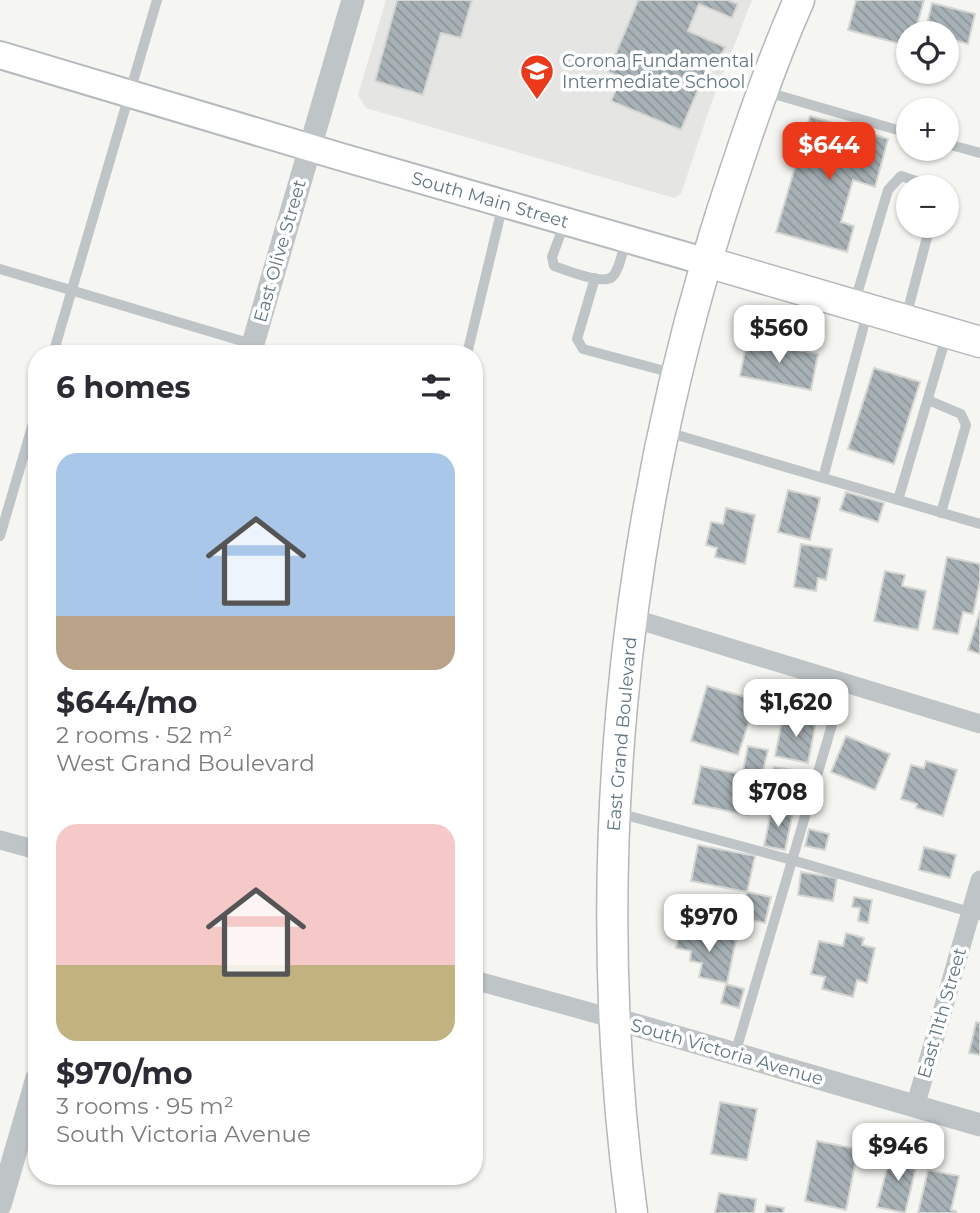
<!DOCTYPE html>
<html lang="en">
<head>
<meta charset="utf-8">
<style>
	body { margin:0; font-family:Montserrat,sans-serif; background:#f2f2f3; color:#2b2b33; height:100vh; display:flex; flex-direction:column; font-size:26px; white-space:nowrap }
	* { box-sizing:border-box; margin:0 }
	p { font-size:23px; color:#7c7c81 }
	.icon { flex:none; width:38px; height:38px; fill:none; stroke:currentColor; stroke-width:2; stroke-linecap:round; stroke-linejoin:round }
	.map { position:relative; flex:1; overflow:hidden }
	.side { position:absolute; left:28px; top:345px; width:455px; height:840px; display:flex; flex-direction:column; background:#fff; border-radius:28px; box-shadow:0 2px 5px #0004 }
	.side>* { flex:none }
	.tools { position:absolute; left:896px; top:21px; display:grid; gap:14px }
	.tools a { display:grid; place-items:center; width:63px; height:63px; border-radius:50%; background:#fff; box-shadow:0 2px 5px #0004; font-size:35px }
	.price { position:absolute; translate:-50% -60px; padding:0 16px; border-radius:14px; background:#fff; color:#222; font-size:23px; line-height:46px; filter:drop-shadow(0 2px 4px #0008) }
	.price::after { content:''; position:absolute; left:50%; top:42px; width:21px; height:16px; margin-left:-10px; background:inherit; clip-path:polygon(0 0,100% 0,50% 100%) }
	.price.on { background:#ec3919; color:#fff }
	ul { padding:0; list-style:none }
	li { display:grid; align-content:center; gap:14px; height:371px; padding:0 28px }
	li span { display:grid; place-items:center; height:217px; border-radius:21px; color:#555 }
	li>.icon { margin-inline-start:auto }
	span .icon { width:126px; height:126px; fill:#fffc; stroke-width:1 }
	li b { font-size:30px }
	h2 { display:flex; justify-content:space-between; align-items:center; height:84px; padding:0 28px; font-size:30px }
	.map>svg:first-child { display:block }
	.built { fill:#e5e6e4 }
	.building { fill:url(#building-back-hatch); stroke:#d6d6d3; stroke-width:2 }
	.lines { fill:none; stroke-linecap:round; stroke-linejoin:round }
	.secondary-casing { stroke:#b4babe; stroke-width:30 }
	.primary-casing { stroke:#b3b8bb; stroke-width:33 }
	.service { stroke:#bfc5c7; stroke-width:10 }
	.minor { stroke:#bfc5c7; stroke-width:19 }
	.tertiary { stroke:#bfc5c7; stroke-width:23 }
	.secondary { stroke:#fff; stroke-width:26 }
	.primary { stroke:#fff; stroke-width:30 }
	.labels { text-anchor:middle; stroke-width:7; stroke-linejoin:round; paint-order:stroke }
	.poi-label { font-size:18px; fill:#627783; stroke:#fff; text-anchor:start }
	.street-label { font-size:18px; fill:#627783; stroke:#fff }
</style>
</head>
<body>
<div class="map">
<svg width="980" height="1213" viewBox="0 0 980 1213">
	<defs>
		<pattern id="building-back-hatch" width="6" height="6" patternUnits="userSpaceOnUse" patternTransform="scale(1.75)"><rect width="6" height="6" fill="#a8b2b6"/><path d="M-1 5l2 2M0 0l6 6M5-1l2 2" fill="none" stroke="#8c9699"/></pattern>
	</defs>
	<rect width="100%" height="100%" fill="#f5f5f1"/>
	<polygon class="built" points="386,0 752,0 710,107 681,194 674,198 366,108 358,95"/>
	<g class="building">
		<polygon points="397,0 472,0 461,38 441,33 423,95 375,81"/>
		<polygon points="638,0 727,0 738,4 732,18 699,4 688,31 725,47 717,65 710,62 681,130 611,101 621,77 608,72"/>
		<polygon points="856,0 924,0 915,33 908,33 908,46 848,30"/>
		<polygon points="932,3 975,14 968,44 947,38 947,33 925,33"/>
		<polygon points="810,116 888,139 875,187 853,180 841,222 854,226 847,252 776,232"/>
		<polygon points="747,340 818,354 811,390 740,376"/>
		<polygon points="874,368 920,382 894,464 848,449"/>
		<polygon points="788,490 820,498 810,540 778,532"/>
		<polygon points="846,492 884,503 878,522 840,510"/>
		<polygon points="726,508 755,515 745,564 715,557 717,548 706,545 711,522 723,524"/>
		<polygon points="801,544 832,549 826,580 818,578 816,591 794,587"/>
		<polygon points="947,557 980,564 980,581 973,614 963,612 958,634 933,629"/>
		<polygon points="885,571 905,575 902,586 926,591 918,630 874,621"/>
		<polygon points="980,611 980,654 968,650"/>
		<polygon points="707,686 756,700 738,755 691,741"/>
		<polygon points="783,716 816,722 808,763 775,756"/>
		<polygon points="846,736 890,754 875,790 831,772"/>
		<polygon points="748,746 768,750 762,775 743,771"/>
		<polygon points="926,761 957,770 943,816 916,808 917,804 901,799 911,765 924,768"/>
		<polygon points="701,766 755,777 748,815 693,804"/>
		<polygon points="774,767 800,771 797,786 772,782"/>
		<polygon points="772,807 793,812 785,850 764,846"/>
		<polygon points="809,829 829,834 825,850 805,846"/>
		<polygon points="698,845 755,856 747,892 691,881"/>
		<polygon points="924,847 956,855 950,878 919,870"/>
		<polygon points="801,872 837,878 833,901 798,895"/>
		<polygon points="747,892 771,897 765,923 742,918"/>
		<polygon points="854,897 872,900 868,923 858,921 860,908 852,907"/>
		<polygon points="680,929 736,940 727,983 699,977 702,963 690,961 691,951 676,948"/>
		<polygon points="846,933 864,938 862,945 875,948 867,983 857,980 853,997 822,989 825,977 811,974 819,941 843,946"/>
		<polygon points="726,984 744,989 739,1008 721,1003"/>
		<polygon points="976,1022 980,1023 980,1055 969,1053"/>
		<polygon points="720,1102 757,1109 747,1160 711,1154"/>
		<polygon points="817,1141 858,1149 846,1210 805,1201"/>
		<polygon points="891,1153 918,1159 905,1213 877,1207"/>
		<polygon points="928,1170 959,1176 951,1210 956,1211 956,1213 918,1213"/>
		<polygon points="719,1193 756,1199 754,1213 715,1213"/>
		<polygon points="766,1205 784,1208 783,1213 765,1213"/>
	</g>
	<g class="lines">
		<g class="secondary-casing">
			<polyline id="secondary" points="0,55 338,156 707,262"/>
		</g>
		<g class="primary-casing">
			<g id="primary">
				<polyline points="707,262 980,342"/>
				<path d="M 632,1213 C 587,877 620,533 722,211 C 745,140 769,68 799,0"/>
			</g>
		</g>
		<g class="service">
			<polyline points="767,92 908,133"/>
			<polyline points="947,144 980,153"/>
			<path d="M 565,222 L 552,257 L 554,266 C 566,270 602,285 612,277 C 620,270 622,251 626,241"/>
			<polyline points="0,269 252,344"/>
			<polyline points="595,278 577,339 583,349 676,374"/>
			<polyline points="855,301 888,190 901,176 935,187"/>
			<polyline points="906,317 930,226"/>
			<polyline points="53,354 157,0"/>
			<polyline points="467,354 503,204"/>
			<polyline points="928,400 961,414 966,425 941,513"/>
			<polyline points="667,432 980,524"/>
			<polyline points="823,478 867,314"/>
			<polyline points="898,500 946,337"/>
			<polyline points="0,536 37,410"/>
			<polyline points="618,813 792,860 980,915"/>
			<polyline points="735,1054 844,684"/>
		</g>
		<g class="minor">
			<polyline points="632,618 980,724"/>
			<polyline points="0,840 37,850"/>
			<polyline points="474,980 615,1019"/>
			<polyline points="915,1107 980,880"/>
		</g>
		<g class="tertiary">
			<polyline points="250,354 353,0"/>
			<polyline points="615,1019 980,1125"/>
			<polyline points="0,1205 37,1078"/>
		</g>
		<use href="#secondary" class="secondary"/>
		<use href="#primary" class="primary"/>
	</g>
	<defs>
		<g id="school-pin" transform="scale(1.75)"><path d="M0 17L-7.5 6A9.5 9.5 0 1 1 7.5 6Z" fill="#ec3919" stroke="#fff"/><path d="M0-5L7-2L0 1L-7-2ZM-4 1L0 2.5L4 1V4Q0 6-4 4Z" fill="#fff"/></g>
	</defs>
	<g fill-rule="evenodd">
		<use href="#school-pin" x="537" y="71"/>
	</g>
	<g class="labels">
		<g class="poi-label">
			<text x="562" y="67">Corona Fundamental<tspan x="562" dy="21">Intermediate School</tspan></text>
		</g>
		<g class="street-label">
			<text transform="translate(490 200) rotate(16)" y="6">South Main Street</text>
			<text transform="translate(280 251) rotate(-74)" y="6">East Olive Street</text>
			<text transform="translate(622 734) rotate(-85)" y="6">East Grand Boulevard</text>
			<text transform="translate(942 1013) rotate(-74)" y="6">East 11th Street</text>
			<text transform="translate(727 1052) rotate(16)" y="6">South Victoria Avenue</text>
		</g>
	</g>
</svg>
<div class="tools">
<a><svg class="icon" aria-label="locate" viewBox="0 0 24 24"><circle cx="12" cy="12" r="6"/><path d="M12 2v4M12 18v4M2 12h4M18 12h4"/></svg></a>
<a>+</a>
<a>−</a>
</div>
<b class="price on" style="left:829px;top:182px">$644</b>
<b class="price" style="left:779px;top:365px">$560</b>
<b class="price" style="left:796px;top:739px">$1,620</b>
<b class="price" style="left:778px;top:829px">$708</b>
<b class="price" style="left:709px;top:954px">$970</b>
<b class="price" style="left:898px;top:1183px">$946</b>
<section class="side">
<h2>6 homes<svg class="icon" aria-label="filters" viewBox="0 0 24 24"><path d="M4 7h16M4 17h16"/><circle cx="9" cy="7" r="2"/><circle cx="15" cy="17" r="2"/></svg></h2>
<ul>
<li><span style="background:linear-gradient(#a9c7e8 75%,#b9a48a 0)"><svg class="icon" aria-label="home" viewBox="0 0 24 24"><path d="M3 11l9-7 9 7M6 9v11h12V9"/></svg></span><div><b>$644/mo</b><p>2 rooms · 52 m²</p><p>West Grand Boulevard</p></div></li>
<li><span style="background:linear-gradient(#f6c9c9 65%,#c2b280 0)"><svg class="icon" aria-label="home" viewBox="0 0 24 24"><path d="M3 11l9-7 9 7M6 9v11h12V9"/></svg></span><div><b>$970/mo</b><p>3 rooms · 95 m²</p><p>South Victoria Avenue</p></div></li>
</ul>
</section>
</div>
</body>
</html>
